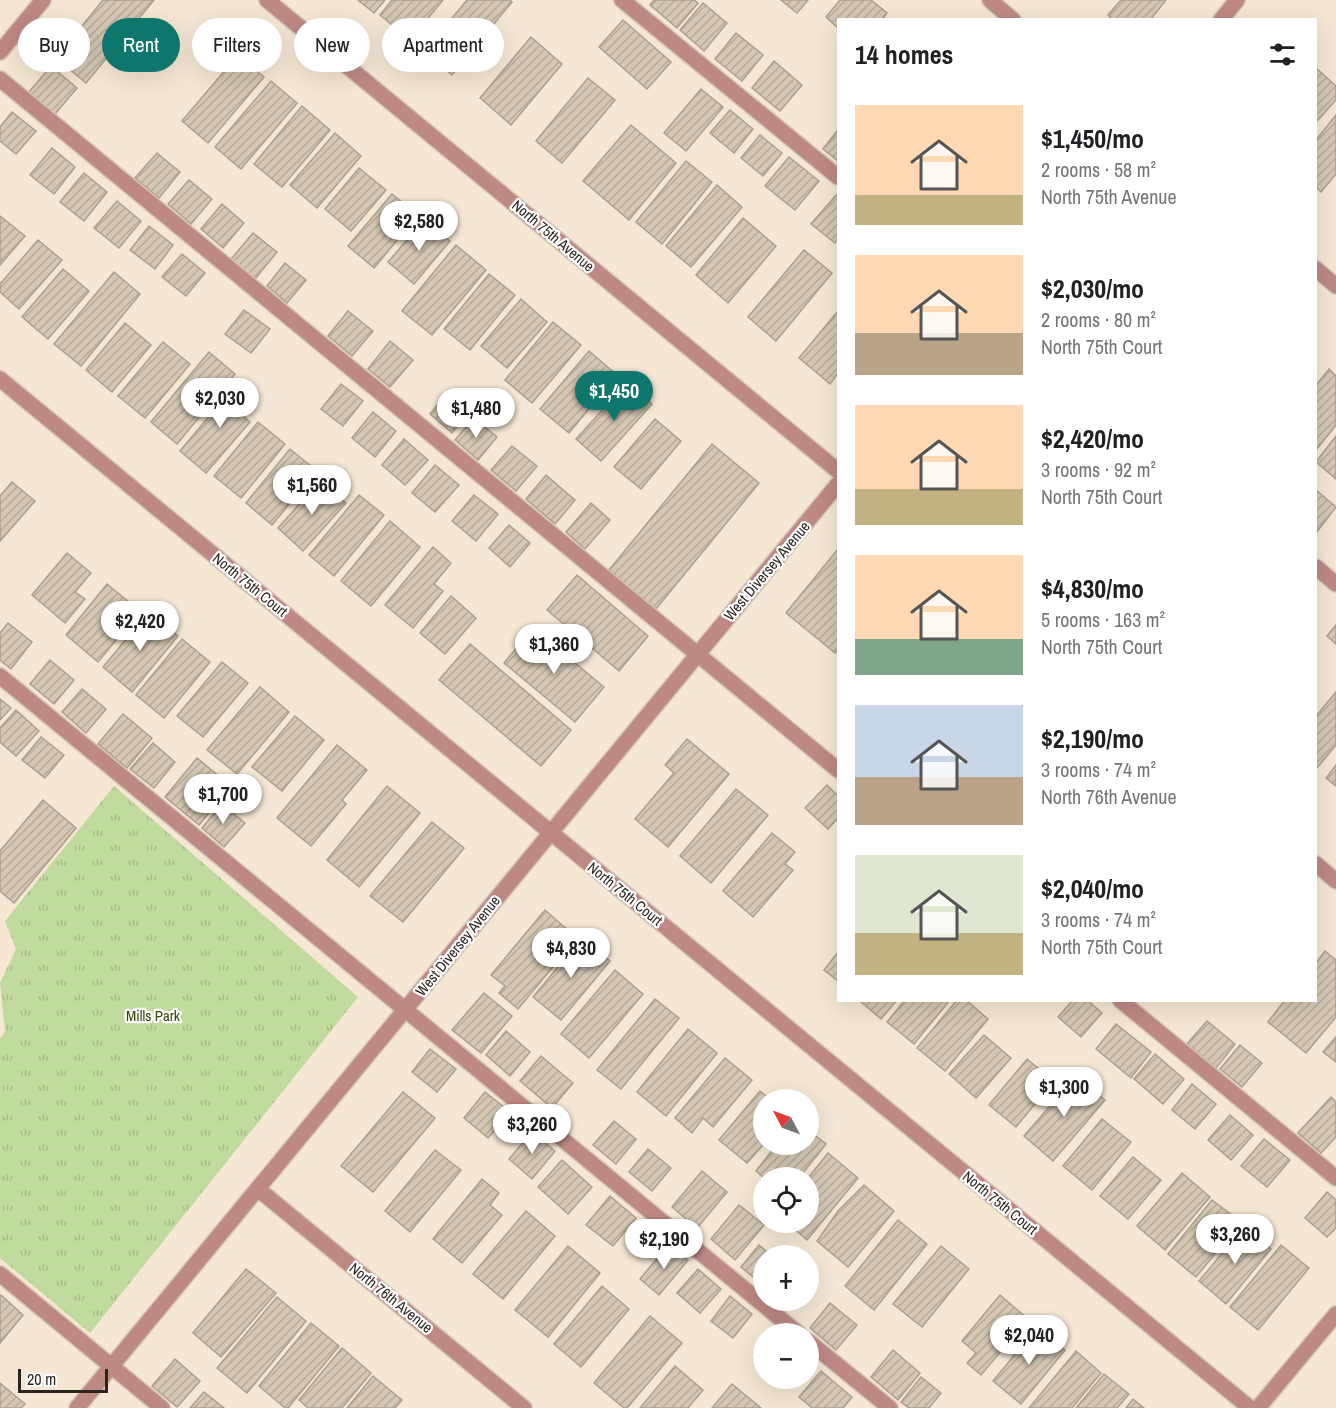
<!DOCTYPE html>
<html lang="en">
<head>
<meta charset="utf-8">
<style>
	body { margin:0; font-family:"Archivo Narrow",sans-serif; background:#f6f6f6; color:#202124; height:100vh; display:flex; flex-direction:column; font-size:22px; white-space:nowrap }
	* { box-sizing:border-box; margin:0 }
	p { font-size:20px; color:#757577 }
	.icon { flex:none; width:33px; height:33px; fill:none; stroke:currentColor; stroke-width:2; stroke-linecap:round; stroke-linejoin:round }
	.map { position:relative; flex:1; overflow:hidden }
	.drawer { position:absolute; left:837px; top:18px; width:480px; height:984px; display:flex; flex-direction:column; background:#fff; border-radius:0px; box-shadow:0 6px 24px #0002 }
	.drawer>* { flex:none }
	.guide { position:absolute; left:18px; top:18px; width:570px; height:54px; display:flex; gap:12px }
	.needle { width:39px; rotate:311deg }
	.tools { position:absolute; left:753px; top:1089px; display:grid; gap:12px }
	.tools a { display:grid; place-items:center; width:66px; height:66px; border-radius:50%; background:#fff; box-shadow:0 6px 24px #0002; font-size:30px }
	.scale { position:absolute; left:18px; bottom:15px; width:90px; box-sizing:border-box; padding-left:6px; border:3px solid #2b251e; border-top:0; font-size:16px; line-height:21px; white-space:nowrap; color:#2b251e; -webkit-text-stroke:4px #fff; paint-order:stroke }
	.price { position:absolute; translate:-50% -51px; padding:0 14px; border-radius:21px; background:#fff; color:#222; font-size:20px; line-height:39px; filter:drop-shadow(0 2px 3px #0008) }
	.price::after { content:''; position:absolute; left:50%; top:36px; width:18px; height:14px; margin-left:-9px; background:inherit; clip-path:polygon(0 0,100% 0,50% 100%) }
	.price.on { background:#0f766e; color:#fff }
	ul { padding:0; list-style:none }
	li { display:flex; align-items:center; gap:18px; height:150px; padding:0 18px }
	li span { display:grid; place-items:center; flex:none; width:168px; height:120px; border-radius:0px; color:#555 }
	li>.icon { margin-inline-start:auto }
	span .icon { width:72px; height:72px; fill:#fffc; stroke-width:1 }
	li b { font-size:26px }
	h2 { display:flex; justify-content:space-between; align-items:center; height:72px; padding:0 18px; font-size:26px }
	.chip { padding:0 21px; border-radius:27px; background:#fff; box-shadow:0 6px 24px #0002; font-size:21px; line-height:54px }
	.chip.on { background:#0f766e; color:#fff }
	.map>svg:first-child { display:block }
	.park { fill:url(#park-tufts) }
	.building { fill:url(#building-hatch); stroke:#ac9f8d; stroke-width:1.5 }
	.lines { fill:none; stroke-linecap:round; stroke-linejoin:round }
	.minor-casing { stroke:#d1c4b3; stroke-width:18 }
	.minor { stroke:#be8885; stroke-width:15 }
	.labels { text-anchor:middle; stroke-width:4.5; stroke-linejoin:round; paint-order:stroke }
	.street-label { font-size:15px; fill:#2b251e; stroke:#fff }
	.park-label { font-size:15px; fill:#314700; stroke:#fff }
</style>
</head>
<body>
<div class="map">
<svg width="1336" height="1408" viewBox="0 0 1336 1408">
	<defs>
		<pattern id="park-tufts" width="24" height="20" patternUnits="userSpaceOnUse" patternTransform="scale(1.5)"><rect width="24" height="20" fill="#c1da9d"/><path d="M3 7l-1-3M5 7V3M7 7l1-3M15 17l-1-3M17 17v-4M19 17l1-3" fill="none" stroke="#a6bb87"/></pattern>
		<pattern id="building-hatch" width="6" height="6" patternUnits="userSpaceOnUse" patternTransform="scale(1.5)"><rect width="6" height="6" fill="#d5c7b4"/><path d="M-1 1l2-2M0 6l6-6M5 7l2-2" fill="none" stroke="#b7ab9a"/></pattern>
	</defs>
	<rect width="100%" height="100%" fill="#f6e7d4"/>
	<polygon class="park" points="114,786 358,997 90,1333 0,1258 0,1039 5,1032 0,983 16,949 5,921"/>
	<g class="building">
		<polygon points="103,0 154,0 86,83 56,58"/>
		<polygon points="358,0 385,0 374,13"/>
		<polygon points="392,0 443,0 410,40 380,15"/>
		<polygon points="467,0 510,0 512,2 452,75 424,52"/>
		<polygon points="654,0 694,0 698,3 677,28 650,5"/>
		<polygon points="781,0 808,0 797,13"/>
		<polygon points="840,0 871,0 887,13 882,20 838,20 838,28 826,17"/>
		<polygon points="1121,0 1166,0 1150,20 1113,20 1108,15"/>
		<polygon points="703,3 727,23 704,51 680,30"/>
		<polygon points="623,20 671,62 647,89 599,47"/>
		<polygon points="736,33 763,55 742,81 715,59"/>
		<polygon points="531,37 562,64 511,125 480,98"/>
		<polygon points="238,55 264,77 208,143 182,121"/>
		<polygon points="774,61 802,85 780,111 752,88"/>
		<polygon points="51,66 77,88 55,114 29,92"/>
		<polygon points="1316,68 1336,86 1336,100 1316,122"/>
		<polygon points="588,78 615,100 562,163 536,141"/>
		<polygon points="271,81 297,103 241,169 215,147"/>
		<polygon points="701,89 723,107 686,151 664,133"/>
		<polygon points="302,106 330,130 282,187 254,164"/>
		<polygon points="730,110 753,129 734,153 710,133"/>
		<polygon points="12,112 36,131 16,154 0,141 0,127"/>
		<polygon points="1336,115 1336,174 1321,192 1316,187 1316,140"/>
		<polygon points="631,125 676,163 629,220 583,181"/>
		<polygon points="838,130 838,161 823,149"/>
		<polygon points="335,133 361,156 317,208 290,185"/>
		<polygon points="760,135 782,153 763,176 741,158"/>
		<polygon points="52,148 75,167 54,194 30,175"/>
		<polygon points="157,153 180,172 159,198 135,178"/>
		<polygon points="789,157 819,181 795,210 765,186"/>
		<polygon points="686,161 712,182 662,244 636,222"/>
		<polygon points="359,168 386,190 351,231 325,209"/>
		<polygon points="84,173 107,192 84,221 60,202"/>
		<polygon points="189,180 212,199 191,224 168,204"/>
		<polygon points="717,185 742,207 691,267 666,246"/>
		<polygon points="392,194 418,215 374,268 348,246"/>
		<polygon points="836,195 838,197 838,238 835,243 811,224"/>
		<polygon points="117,201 141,221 119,248 94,228"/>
		<polygon points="222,204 244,223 223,248 201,229"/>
		<polygon points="0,216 25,236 0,265"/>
		<polygon points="743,218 776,246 728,303 696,275"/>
		<polygon points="424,220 450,241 414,284 388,262"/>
		<polygon points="149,226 173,245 155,269 130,250"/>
		<polygon points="253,233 277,252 255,279 231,259"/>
		<polygon points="38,240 62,260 19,309 0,292 0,284"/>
		<polygon points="456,245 486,270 432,335 402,311"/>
		<polygon points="804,250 832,273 776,341 748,317"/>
		<polygon points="182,254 205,273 186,296 162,277"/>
		<polygon points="285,263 306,280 287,303 267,286"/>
		<polygon points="63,269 89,291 48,339 22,317"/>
		<polygon points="114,272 140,294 81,366 54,344"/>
		<polygon points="489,274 515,295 470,350 444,329"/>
		<polygon points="521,299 547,322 507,368 481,346"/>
		<polygon points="244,310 270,329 251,353 225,334"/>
		<polygon points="348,311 373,331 352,356 328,336"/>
		<polygon points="838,311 838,373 830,384 799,358"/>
		<polygon points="553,322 581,345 532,403 505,380"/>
		<polygon points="125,323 151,345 112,392 86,370"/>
		<polygon points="390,341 413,360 390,387 368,369"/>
		<polygon points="163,342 190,364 145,418 118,396"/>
		<polygon points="589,351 617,375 569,433 540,409"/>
		<polygon points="209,352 235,374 177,444 151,422"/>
		<polygon points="1329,369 1336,376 1336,425 1316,450 1316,385"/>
		<polygon points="628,382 652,404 601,461 576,439"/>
		<polygon points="237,383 257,399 243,416 250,422 206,473 180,451"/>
		<polygon points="341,384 363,401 343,426 321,409"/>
		<polygon points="450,390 472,409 452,433 430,414"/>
		<polygon points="373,412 396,431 375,457 352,438"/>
		<polygon points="474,418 497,437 478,460 455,440"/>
		<polygon points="655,419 681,441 641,489 614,467"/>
		<polygon points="258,422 285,444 241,498 214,476"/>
		<polygon points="1336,436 1336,479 1316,462"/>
		<polygon points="404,439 428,460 405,485 382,465"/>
		<polygon points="712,444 759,483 656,609 609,570"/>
		<polygon points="512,446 537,466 516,491 491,470"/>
		<polygon points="290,449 317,471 272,525 246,503"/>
		<polygon points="435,465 459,485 435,512 412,493"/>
		<polygon points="546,475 575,500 555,524 526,499"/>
		<polygon points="320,481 346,503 303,551 278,528"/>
		<polygon points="12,482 35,501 0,541 0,496"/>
		<polygon points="1316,490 1336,507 1316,533"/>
		<polygon points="359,495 384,515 334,576 309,555"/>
		<polygon points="474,495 498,514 476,541 452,521"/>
		<polygon points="591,503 610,520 585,549 566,532"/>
		<polygon points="390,521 420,547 371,606 341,581"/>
		<polygon points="509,525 530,543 510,567 489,548"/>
		<polygon points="433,547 451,563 434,584 443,591 413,628 385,605"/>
		<polygon points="838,549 838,649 835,653 786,613"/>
		<polygon points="67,553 91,573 75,592 85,599 65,623 32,595"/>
		<polygon points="577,575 648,636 619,671 547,610"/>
		<polygon points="107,584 140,611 98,662 66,635"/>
		<polygon points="451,596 476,618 445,654 420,633"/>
		<polygon points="149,612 178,636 132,692 103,667"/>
		<polygon points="8,623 32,642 11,669 0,660 0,633"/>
		<polygon points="1336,625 1336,644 1327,636"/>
		<polygon points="533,628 604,687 575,722 504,663"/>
		<polygon points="182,639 210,662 164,718 136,695"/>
		<polygon points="470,644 571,730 541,766 439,680"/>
		<polygon points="50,660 74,680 54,704 30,684"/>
		<polygon points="222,662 248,683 203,737 177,716"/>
		<polygon points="260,687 289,712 237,774 207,750"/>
		<polygon points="82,689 106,709 86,733 62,712"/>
		<polygon points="1336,692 1336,745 1316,769 1316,716"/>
		<polygon points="0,699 11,708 0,720"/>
		<polygon points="16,710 39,731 16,756 0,742 0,728"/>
		<polygon points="123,714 152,738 127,768 98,744"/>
		<polygon points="295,716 324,740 282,791 252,767"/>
		<polygon points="41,737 64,755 45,778 22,760"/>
		<polygon points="687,739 729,774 668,847 635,819 674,773 665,765"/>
		<polygon points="153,743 175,762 154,788 130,769"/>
		<polygon points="337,745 367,770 342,800 346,804 311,846 277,818"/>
		<polygon points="197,758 231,786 199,825 165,797"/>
		<polygon points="1336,765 1336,786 1326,778"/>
		<polygon points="827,785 838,796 838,818 828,829 805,808"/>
		<polygon points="387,786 420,813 359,887 327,860"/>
		<polygon points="736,789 768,815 711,883 680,856"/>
		<polygon points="43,800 76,828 14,903 0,891 0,851"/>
		<polygon points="222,804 245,823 224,847 202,828"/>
		<polygon points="432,822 464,848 403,922 370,896"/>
		<polygon points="772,833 795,852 785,864 793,870 753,917 723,891"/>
		<polygon points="545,910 577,938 518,1009 499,993 505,986 491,975"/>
		<polygon points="582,938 610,961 561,1020 533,997"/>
		<polygon points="1325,951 1336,960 1336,1017 1306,1053 1268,1022 1285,1000 1316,1000 1316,963"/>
		<polygon points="838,952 838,981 824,970"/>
		<polygon points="615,970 643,994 589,1058 561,1034"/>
		<polygon points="484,993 512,1016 481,1053 452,1030"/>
		<polygon points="655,999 679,1018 621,1089 597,1070"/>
		<polygon points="859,1000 897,1000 881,1019"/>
		<polygon points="905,1000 950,1000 914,1044 887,1022"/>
		<polygon points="957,1000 966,1000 988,1019 945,1071 917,1048"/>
		<polygon points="1073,1000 1087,1000 1102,1013 1081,1037 1058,1017"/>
		<polygon points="1207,1021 1235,1044 1216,1068 1187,1044"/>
		<polygon points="1116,1024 1151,1052 1131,1078 1096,1049"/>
		<polygon points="688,1029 717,1053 666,1116 637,1092"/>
		<polygon points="506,1031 530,1052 510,1076 486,1055"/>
		<polygon points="984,1035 1011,1058 976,1098 949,1074"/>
		<polygon points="1336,1037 1336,1062 1323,1052"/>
		<polygon points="1240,1045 1262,1063 1242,1087 1220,1069"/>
		<polygon points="430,1049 456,1069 437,1092 412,1072"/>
		<polygon points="1155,1054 1184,1079 1163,1104 1134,1079"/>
		<polygon points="541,1056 573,1083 552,1108 520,1081"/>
		<polygon points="725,1058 752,1080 713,1127 703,1118 692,1133 675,1118"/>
		<polygon points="1027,1059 1054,1081 1016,1127 989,1105"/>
		<polygon points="1076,1076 1105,1100 1053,1161 1024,1136"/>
		<polygon points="1192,1084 1216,1104 1195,1129 1172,1110"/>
		<polygon points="760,1091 771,1100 764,1100 764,1144 747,1163 719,1140"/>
		<polygon points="403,1092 435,1118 373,1192 341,1166"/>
		<polygon points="485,1092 510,1112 488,1138 464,1118"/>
		<polygon points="1331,1097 1336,1102 1336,1137 1321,1153 1298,1133"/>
		<polygon points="1230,1115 1253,1135 1231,1160 1208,1140"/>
		<polygon points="1102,1119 1131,1142 1092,1190 1063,1166"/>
		<polygon points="614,1121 636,1139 616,1164 593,1145"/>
		<polygon points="808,1130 826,1144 799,1178 764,1178 756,1171 777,1144 808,1144"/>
		<polygon points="532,1132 555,1151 532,1179 509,1159"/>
		<polygon points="1264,1139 1290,1160 1267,1187 1241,1166"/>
		<polygon points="648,1149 671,1168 652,1191 629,1172"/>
		<polygon points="435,1150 461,1170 410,1232 385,1211"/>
		<polygon points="828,1153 858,1178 807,1240 786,1222 808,1222 808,1178"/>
		<polygon points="1133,1157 1161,1180 1128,1219 1100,1196"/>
		<polygon points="562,1160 592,1187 568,1214 538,1187"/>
		<polygon points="702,1171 727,1192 697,1228 672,1207"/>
		<polygon points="1182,1173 1210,1197 1165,1250 1137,1226"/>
		<polygon points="482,1179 499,1193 490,1205 502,1215 462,1263 433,1239"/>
		<polygon points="864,1185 894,1211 848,1267 817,1241 838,1211"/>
		<polygon points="1327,1192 1336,1200 1336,1228 1327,1237 1305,1218"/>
		<polygon points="610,1196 636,1218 613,1246 586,1225"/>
		<polygon points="1212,1200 1241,1222 1196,1277 1168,1254"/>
		<polygon points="739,1205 764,1225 735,1260 711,1239"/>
		<polygon points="526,1211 555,1236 503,1299 473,1274"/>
		<polygon points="898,1220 927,1244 874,1310 845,1286"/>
		<polygon points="1244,1227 1271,1249 1226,1304 1199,1281"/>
		<polygon points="669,1244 688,1260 659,1295 640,1279"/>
		<polygon points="759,1245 772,1256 764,1256 764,1274 758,1281 741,1267"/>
		<polygon points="1281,1245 1309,1268 1258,1330 1230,1307"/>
		<polygon points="568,1246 600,1273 548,1337 515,1310"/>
		<polygon points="941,1246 969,1269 922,1327 893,1304"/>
		<polygon points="246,1269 276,1293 221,1357 193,1333"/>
		<polygon points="698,1269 721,1289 700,1313 677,1293"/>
		<polygon points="602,1286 629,1309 581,1367 554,1344"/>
		<polygon points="1,1295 23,1315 0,1343 0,1296"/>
		<polygon points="1000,1295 1028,1319 981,1375 967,1363 976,1353 962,1341"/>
		<polygon points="730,1296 752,1314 733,1338 711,1321"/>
		<polygon points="277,1297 306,1321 247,1393 217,1368"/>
		<polygon points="830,1303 857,1325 836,1350 810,1328"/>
		<polygon points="650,1316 682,1343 627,1408 624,1408 594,1383"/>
		<polygon points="311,1323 339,1346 288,1408 285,1408 259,1386"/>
		<polygon points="1038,1327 1065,1350 1021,1404 993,1381"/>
		<polygon points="764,1343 764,1362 754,1353"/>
		<polygon points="342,1348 371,1373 342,1408 308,1408 299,1400"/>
		<polygon points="893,1350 920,1373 898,1400 871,1377"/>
		<polygon points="1076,1351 1101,1373 1072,1408 1029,1408"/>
		<polygon points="175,1359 200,1381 177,1407 152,1386"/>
		<polygon points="675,1366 703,1390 688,1408 640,1408"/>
		<polygon points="821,1371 852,1397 843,1408 812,1408 799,1397"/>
		<polygon points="1104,1374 1129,1394 1117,1408 1076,1408"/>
		<polygon points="373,1376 402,1400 395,1408 347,1408"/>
		<polygon points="921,1377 941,1393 929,1408 909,1408 901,1402"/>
		<polygon points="780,1378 799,1378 790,1388"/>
		<polygon points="0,1383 25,1404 21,1408 0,1408"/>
		<polygon points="732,1384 761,1408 712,1408"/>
		<polygon points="204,1392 224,1408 190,1408"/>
		<polygon points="1133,1399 1144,1408 1126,1408"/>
	</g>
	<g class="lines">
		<g class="minor-casing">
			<g id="minor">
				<polyline points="267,0 838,471"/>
				<polyline points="622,0 838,177"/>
				<polyline points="990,0 1013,20"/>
				<polyline points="1221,20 1237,0"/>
				<polyline points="0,52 43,0"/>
				<polyline points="0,79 838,770"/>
				<polyline points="1316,269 1336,286"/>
				<polyline points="0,379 1250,1408"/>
				<polyline points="1316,567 1336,584"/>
				<polyline points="0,676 799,1334"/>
				<polyline points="1316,864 1336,881"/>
				<polyline points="1120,1000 1336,1178"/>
				<polyline points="258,1189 524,1408"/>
				<polyline points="0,1274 162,1408"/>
				<polyline points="808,1341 890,1408"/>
				<polyline points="77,1408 838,484"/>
				<polyline points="1258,1408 1336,1314"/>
			</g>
		</g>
		<use href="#minor" class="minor"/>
	</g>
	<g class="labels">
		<g class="street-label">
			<text transform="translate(553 236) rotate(40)" y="5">North 75th Avenue</text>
			<text transform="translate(767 571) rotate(-50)" y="5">West Diversey Avenue</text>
			<text transform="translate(250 585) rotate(39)" y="5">North 75th Court</text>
			<text transform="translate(625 894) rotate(39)" y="5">North 75th Court</text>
			<text transform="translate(458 946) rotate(-51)" y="5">West Diversey Avenue</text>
			<text transform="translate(1000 1203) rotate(39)" y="5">North 75th Court</text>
			<text transform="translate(391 1298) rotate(39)" y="5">North 76th Avenue</text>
		</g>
		<g class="park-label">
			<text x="153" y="1021">Mills Park</text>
		</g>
	</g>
</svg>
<div class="tools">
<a><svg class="needle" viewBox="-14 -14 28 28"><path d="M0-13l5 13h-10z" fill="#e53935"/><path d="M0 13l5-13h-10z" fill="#757577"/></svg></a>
<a><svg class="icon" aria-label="locate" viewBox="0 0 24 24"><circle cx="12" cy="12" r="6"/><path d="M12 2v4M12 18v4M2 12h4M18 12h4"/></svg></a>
<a>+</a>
<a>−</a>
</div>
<div class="scale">20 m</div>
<b class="price" style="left:419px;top:252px">$2,580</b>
<b class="price on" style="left:614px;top:422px">$1,450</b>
<b class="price" style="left:220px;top:429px">$2,030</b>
<b class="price" style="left:476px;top:439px">$1,480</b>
<b class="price" style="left:312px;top:516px">$1,560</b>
<b class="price" style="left:140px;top:652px">$2,420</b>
<b class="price" style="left:554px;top:675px">$1,360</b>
<b class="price" style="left:223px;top:825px">$1,700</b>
<b class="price" style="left:571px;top:979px">$4,830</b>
<b class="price" style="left:1064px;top:1118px">$1,300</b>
<b class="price" style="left:532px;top:1155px">$3,260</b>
<b class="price" style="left:1235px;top:1265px">$3,260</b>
<b class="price" style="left:664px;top:1270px">$2,190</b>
<b class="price" style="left:1029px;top:1366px">$2,040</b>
<div class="guide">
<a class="chip">Buy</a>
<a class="chip on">Rent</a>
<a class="chip">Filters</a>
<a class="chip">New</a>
<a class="chip">Apartment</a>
</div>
<section class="drawer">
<h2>14 homes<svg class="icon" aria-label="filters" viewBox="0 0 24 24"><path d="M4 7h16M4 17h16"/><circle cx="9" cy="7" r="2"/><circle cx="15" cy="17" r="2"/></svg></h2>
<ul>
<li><span style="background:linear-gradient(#ffd9b3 75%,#c2b280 0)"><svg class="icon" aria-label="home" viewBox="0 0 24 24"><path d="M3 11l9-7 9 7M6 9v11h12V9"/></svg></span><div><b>$1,450/mo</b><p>2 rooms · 58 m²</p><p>North 75th Avenue</p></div></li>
<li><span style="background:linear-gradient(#ffd9b3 65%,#b9a48a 0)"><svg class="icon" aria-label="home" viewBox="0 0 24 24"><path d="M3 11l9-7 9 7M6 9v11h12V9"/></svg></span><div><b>$2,030/mo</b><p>2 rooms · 80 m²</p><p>North 75th Court</p></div></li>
<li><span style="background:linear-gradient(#ffd9b3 70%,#c2b280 0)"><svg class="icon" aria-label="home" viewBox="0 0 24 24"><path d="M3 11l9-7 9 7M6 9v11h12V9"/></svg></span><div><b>$2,420/mo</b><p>3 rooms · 92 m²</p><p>North 75th Court</p></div></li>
<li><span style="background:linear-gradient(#ffd9b3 70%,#7fa58c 0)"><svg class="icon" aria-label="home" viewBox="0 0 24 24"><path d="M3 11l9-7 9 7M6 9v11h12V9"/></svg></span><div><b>$4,830/mo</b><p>5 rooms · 163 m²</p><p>North 75th Court</p></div></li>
<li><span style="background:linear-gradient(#c9d6e8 60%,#b9a48a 0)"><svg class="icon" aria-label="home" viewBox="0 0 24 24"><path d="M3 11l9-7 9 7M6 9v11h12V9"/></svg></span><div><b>$2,190/mo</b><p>3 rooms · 74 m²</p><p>North 76th Avenue</p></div></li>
<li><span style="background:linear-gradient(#dfe7d0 65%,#c2b280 0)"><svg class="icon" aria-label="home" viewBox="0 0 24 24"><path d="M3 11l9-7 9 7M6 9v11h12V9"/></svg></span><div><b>$2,040/mo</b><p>3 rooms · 74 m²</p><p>North 75th Court</p></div></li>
</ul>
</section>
</div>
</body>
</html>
